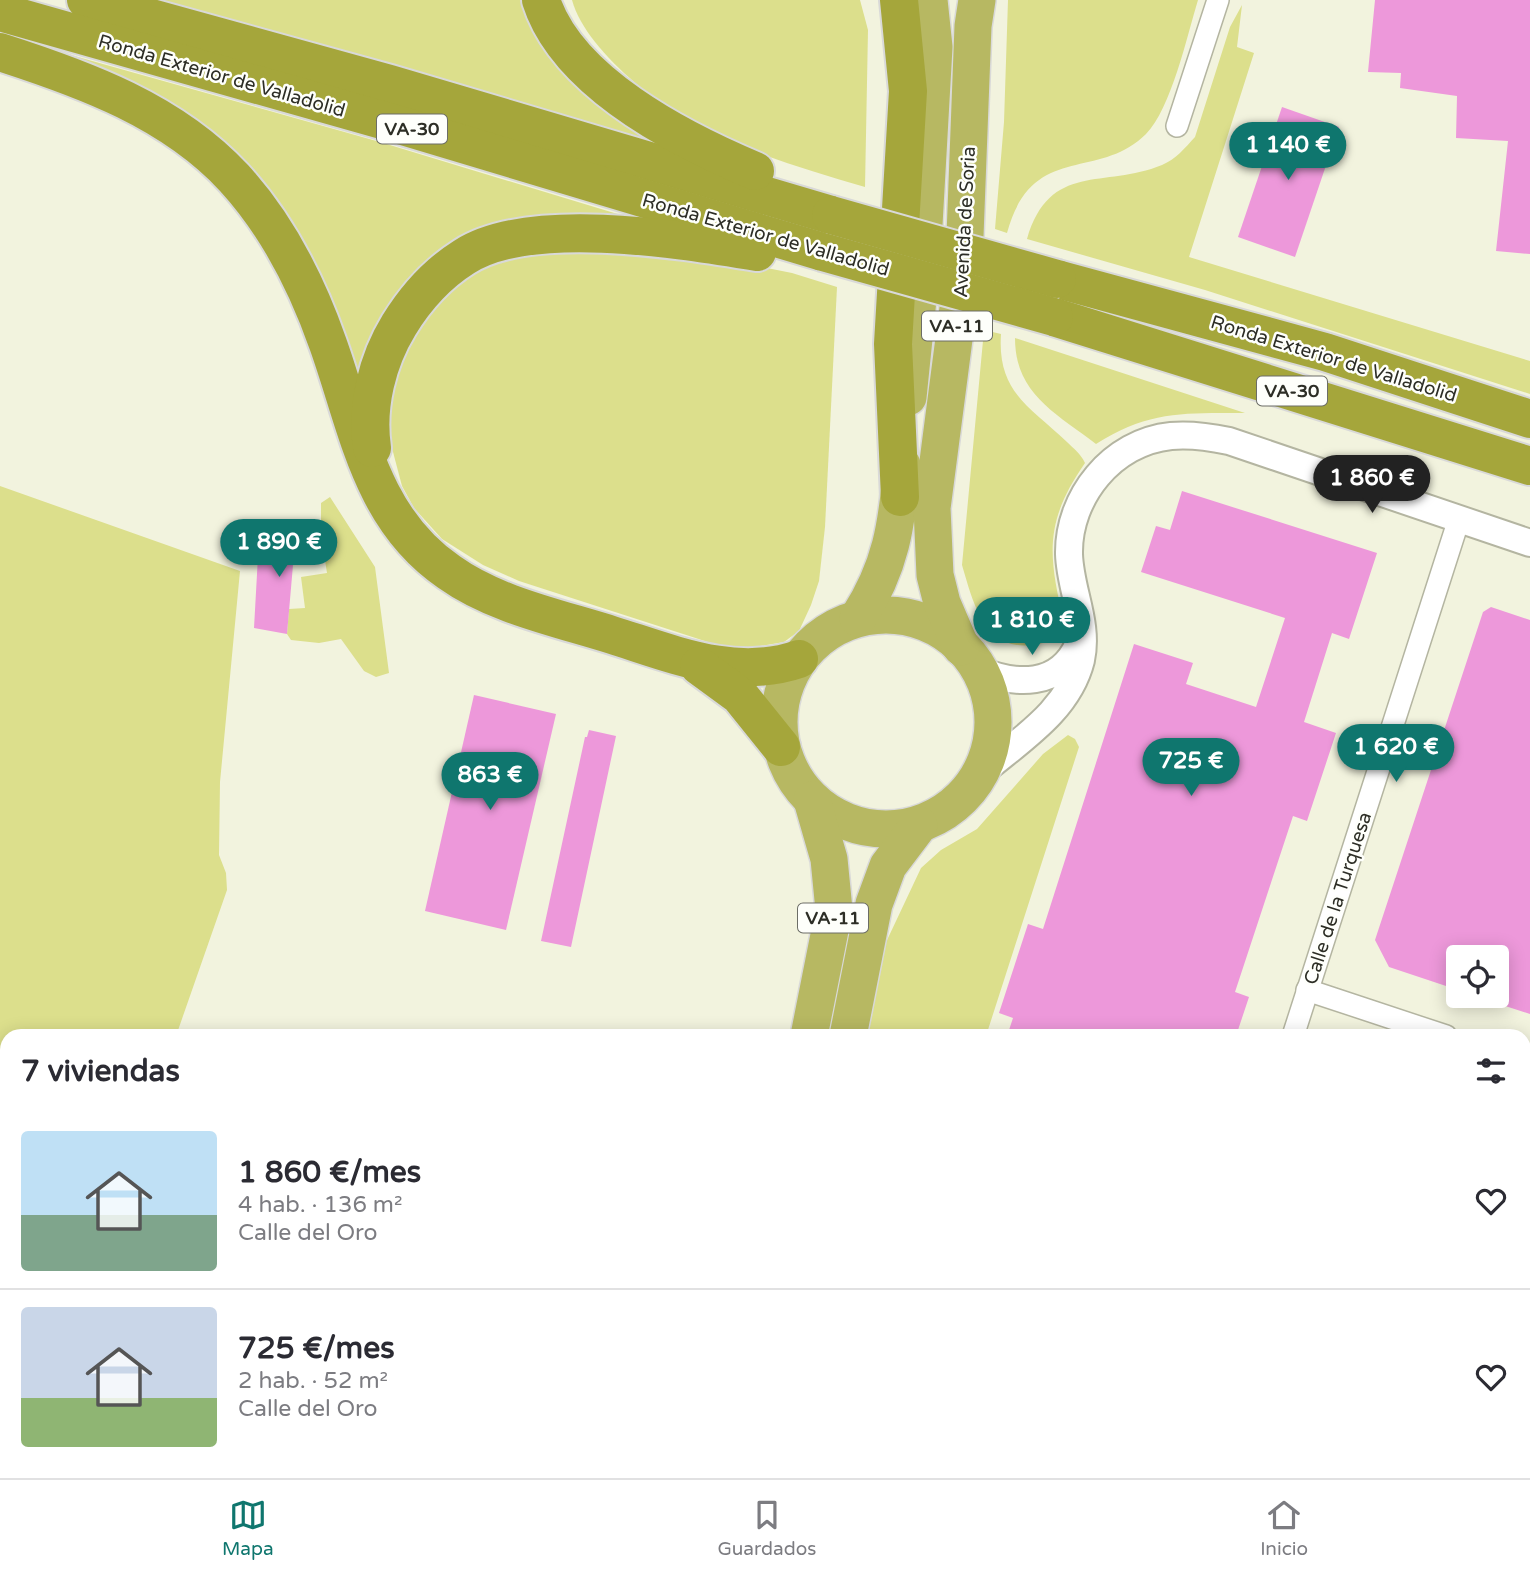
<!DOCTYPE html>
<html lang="es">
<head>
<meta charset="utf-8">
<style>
	body { margin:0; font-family:"Varela Round",sans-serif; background:#f7f7f7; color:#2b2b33; height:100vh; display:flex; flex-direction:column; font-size:26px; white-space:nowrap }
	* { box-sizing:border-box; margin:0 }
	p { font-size:23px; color:#7c7c81 }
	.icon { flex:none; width:38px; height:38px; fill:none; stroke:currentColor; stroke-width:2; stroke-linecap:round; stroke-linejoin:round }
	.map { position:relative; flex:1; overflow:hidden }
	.details { position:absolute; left:0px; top:1029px; width:1531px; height:450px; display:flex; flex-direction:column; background:#fff; border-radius:21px 21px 0 0; box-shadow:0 4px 18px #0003 }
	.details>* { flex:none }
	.buttons { position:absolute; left:1446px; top:945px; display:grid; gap:14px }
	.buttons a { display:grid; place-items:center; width:63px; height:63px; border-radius:7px; background:#fff; box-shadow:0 4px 18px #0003; font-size:35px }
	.price { position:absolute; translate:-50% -60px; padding:0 16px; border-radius:24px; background:#0f766e; color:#fff; font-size:23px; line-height:46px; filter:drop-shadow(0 2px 4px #0008) }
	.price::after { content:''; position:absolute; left:50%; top:42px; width:21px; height:16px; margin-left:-10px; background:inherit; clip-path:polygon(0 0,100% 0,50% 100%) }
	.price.current { background:#222; color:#fff }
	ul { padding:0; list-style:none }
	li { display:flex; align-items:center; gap:21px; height:175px; padding:0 21px }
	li+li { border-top:2px solid #e1e1e2 }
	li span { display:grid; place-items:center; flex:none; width:196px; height:140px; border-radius:7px; color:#555 }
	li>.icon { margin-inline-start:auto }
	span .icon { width:84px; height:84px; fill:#fffc; stroke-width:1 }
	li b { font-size:30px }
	h2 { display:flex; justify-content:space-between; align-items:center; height:84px; padding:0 21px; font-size:30px }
	.tabs { display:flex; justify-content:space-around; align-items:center; height:98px; border-top:2px solid #e1e1e2; background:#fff; font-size:19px; color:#7c7c81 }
	.tabs a { display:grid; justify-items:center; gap:4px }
	.tabs .current { color:#0f766e }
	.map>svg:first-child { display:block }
	.green { fill:#dcdf8c }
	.building { fill:#ed98da }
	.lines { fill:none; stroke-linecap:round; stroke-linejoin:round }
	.minor-casing { stroke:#b4b5a1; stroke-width:24 }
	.tertiary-casing { stroke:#b4b5a1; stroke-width:30 }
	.trunk-casing { stroke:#d9d9d8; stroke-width:40 }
	.motorway-casing { stroke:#d9d9d8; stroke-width:42 }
	.minor { stroke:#fff; stroke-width:21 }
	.tertiary { stroke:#fff; stroke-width:26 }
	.trunk { stroke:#b7b862; stroke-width:37 }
	.motorway { stroke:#a5a63b; stroke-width:38 }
	.motorway-bridge-casing { stroke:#d9d9d8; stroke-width:42; stroke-linecap:butt }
	.motorway-bridge { stroke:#a5a63b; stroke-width:38 }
	.labels { text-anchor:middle; stroke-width:5; stroke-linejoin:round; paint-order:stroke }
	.shield { fill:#fefffb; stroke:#6c6d66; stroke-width:2 }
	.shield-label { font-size:18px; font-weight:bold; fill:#2d2e26 }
	.street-label { font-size:19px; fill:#2d2e26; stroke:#fefffb }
</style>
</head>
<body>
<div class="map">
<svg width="1530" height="1478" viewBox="0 0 1530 1478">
	<rect width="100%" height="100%" fill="#f2f3de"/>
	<g class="green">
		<polygon points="153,0 524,0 694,156"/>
		<path d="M 572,0 L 860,0 L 868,30 L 865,187 C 819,174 772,159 727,141 C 675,120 587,55 572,0 Z"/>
		<path d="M 1008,0 L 1198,0 C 1187,36 1171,109 1146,134 C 1098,182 1032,141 1007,233 L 995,229 L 1004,122 Z"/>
		<path d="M 1242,5 L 1237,47 L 1254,53 L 1189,257 L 1530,361 L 1530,394 L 1205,290 L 1027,239 C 1050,161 1104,189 1162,165 C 1176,159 1185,148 1195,137 L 1230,27 Z"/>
		<polygon points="21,41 380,142 667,229 481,236 363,407 282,217"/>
		<polygon points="549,250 701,255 792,273 837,287 825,527 819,581 811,605 799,631 784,642 742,649 711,643 519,581 483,565 442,539 414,508 402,486 388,433 393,365 435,298 491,262"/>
		<path d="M 984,330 L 1001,334 C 997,393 1031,407 1067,442 C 1074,449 1081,454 1085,463 C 1044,522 1048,555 1064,622 C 1062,633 1054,640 1043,643 C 986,657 975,609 962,565 Z"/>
		<path d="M 1015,338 L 1245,413 C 1186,413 1149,410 1096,444 C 1056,413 1015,394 1015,338 Z"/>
		<polygon points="0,486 240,571 220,782 219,855 226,873 227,890 176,1036 7,1036 7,1065 0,1058"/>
		<polygon points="330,497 375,567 389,673 376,677 364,671 341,639 319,643 291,640 287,634 289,609 305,608 301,577 327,573 321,535 321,503"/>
		<polygon points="1068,735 1075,739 1079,747 986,1036 864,1036 880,955 921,868 941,850 977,829 1043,754"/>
		<polygon points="756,1472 846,1472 844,1478 754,1478"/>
	</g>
	<g class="building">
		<polygon points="1375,0 1530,0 1530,254 1496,251 1508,141 1456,138 1457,96 1400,88 1401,73 1368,72"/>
		<polygon points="1282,107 1339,127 1295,257 1238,237"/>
		<polygon points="1182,491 1377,553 1349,639 1332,633 1304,722 1336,733 1307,821 1293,816 1235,992 1249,997 1236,1036 1007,1036 1013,1018 999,1013 1028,924 1043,929 1134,644 1193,663 1186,684 1256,707 1285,618 1141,572 1156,526 1170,530"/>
		<polygon points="315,537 318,563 293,565 287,634 254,628 259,538"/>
		<polygon points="1491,607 1530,620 1530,1014 1496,1003 1496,957 1458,957 1458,990 1389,967 1375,940 1483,612"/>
		<polygon points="474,695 556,714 506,930 425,911"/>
		<polygon points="589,730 616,736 571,947 541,941 585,737 587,737"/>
	</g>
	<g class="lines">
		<g class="minor-casing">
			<g id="minor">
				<polyline points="1177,126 1218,0"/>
				<polyline points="1307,990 1446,1036"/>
				<polyline points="1293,1036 1459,519"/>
				<polyline points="1524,1062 1530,1064"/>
				<polyline points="1148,1478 1150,1472"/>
			</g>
		</g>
		<g class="tertiary-casing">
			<g id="tertiary">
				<path d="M 979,670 C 1015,685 1059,688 1078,645"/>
				<path d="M 980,774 C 1018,741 1068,712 1081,660 C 1089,623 1070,590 1069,554 C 1068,497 1112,442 1171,436 C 1190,434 1210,437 1229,441 L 1530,543"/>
			</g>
		</g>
		<g class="trunk-casing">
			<g id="trunk">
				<polyline points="908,397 922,260 934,47 929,0"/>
				<circle cx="886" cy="722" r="107"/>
				<path d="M 858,618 C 891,567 897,525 902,465"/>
				<polyline points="961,647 942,603 935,575 932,508 964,262 973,26 977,0"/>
				<polyline points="809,1036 834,910 829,859 812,800"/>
				<polyline points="848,1036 874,904 888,866 919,825"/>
				<polyline points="703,1478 704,1472"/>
				<polyline points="734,1478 736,1472"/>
			</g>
		</g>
		<g class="motorway-casing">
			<g id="motorway">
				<polyline points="86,0 390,84 831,215"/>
				<path d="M 541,0 C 567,82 681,140 755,171"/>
				<polyline points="899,0 908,91 893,344 900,497"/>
				<polyline points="0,12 396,124 823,252"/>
				<path d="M 0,52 C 84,79 172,111 234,178 C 278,226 307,284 328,344 C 358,428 370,518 449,572 C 495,605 558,618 612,635 C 673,654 735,681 799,659"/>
				<polyline points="1057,279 1325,352 1530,419"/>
				<polyline points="1054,317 1530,466"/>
				<path d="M 372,448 C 366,406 377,361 399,325 C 415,299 437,274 464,257 C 531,214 682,240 757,252"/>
				<polyline points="699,666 740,696 781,747"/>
			</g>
		</g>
		<use href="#minor" class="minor"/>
		<use href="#tertiary" class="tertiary"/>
		<use href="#trunk" class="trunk"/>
		<use href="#motorway" class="motorway"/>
		<g class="motorway-bridge-casing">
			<g id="motorway-bridge">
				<polyline points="831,215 1057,279"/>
				<polyline points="823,252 1054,317"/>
			</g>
		</g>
		<use href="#motorway-bridge" class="motorway-bridge"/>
	</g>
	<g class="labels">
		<g class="shield">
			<rect x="377" y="114.5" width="70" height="29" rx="5"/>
			<rect x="922" y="311.5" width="70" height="29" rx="5"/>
			<rect x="1257" y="376.5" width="70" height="29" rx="5"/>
			<rect x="798" y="903.5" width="70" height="29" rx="5"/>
		</g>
		<g class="shield-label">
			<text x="412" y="135">VA-30</text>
			<text x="957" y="332">VA-11</text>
			<text x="1292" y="397">VA-30</text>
			<text x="833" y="924">VA-11</text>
		</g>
		<g class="street-label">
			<text transform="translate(222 75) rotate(16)" y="7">Ronda Exterior de Valladolid</text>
			<text transform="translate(964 222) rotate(-87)" y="7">Avenida de Soria</text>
			<text transform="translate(766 234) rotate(16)" y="7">Ronda Exterior de Valladolid</text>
			<text transform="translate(1334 358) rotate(17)" y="7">Ronda Exterior de Valladolid</text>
			<text transform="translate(1337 898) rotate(-72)" y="7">Calle de la Turquesa</text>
		</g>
	</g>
</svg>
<div class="buttons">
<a><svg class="icon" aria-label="locate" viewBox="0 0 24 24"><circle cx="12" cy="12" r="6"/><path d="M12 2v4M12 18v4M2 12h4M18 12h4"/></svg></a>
</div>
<b class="price" style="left:1288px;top:182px">1 140 €</b>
<b class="price current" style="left:1372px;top:515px">1 860 €</b>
<b class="price" style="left:279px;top:579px">1 890 €</b>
<b class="price" style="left:1032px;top:657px">1 810 €</b>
<b class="price" style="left:1396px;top:784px">1 620 €</b>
<b class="price" style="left:1191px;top:798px">725 €</b>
<b class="price" style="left:490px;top:812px">863 €</b>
<section class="details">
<h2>7 viviendas<svg class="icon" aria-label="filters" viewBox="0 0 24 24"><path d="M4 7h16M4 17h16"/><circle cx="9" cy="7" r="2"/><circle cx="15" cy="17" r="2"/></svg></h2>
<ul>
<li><span style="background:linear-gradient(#bfe0f5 60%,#7fa58c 0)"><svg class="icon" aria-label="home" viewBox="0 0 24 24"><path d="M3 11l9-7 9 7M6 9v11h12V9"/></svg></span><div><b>1 860 €/mes</b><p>4 hab. · 136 m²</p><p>Calle del Oro</p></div><svg class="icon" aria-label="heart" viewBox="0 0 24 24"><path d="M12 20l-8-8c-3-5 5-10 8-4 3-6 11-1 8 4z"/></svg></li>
<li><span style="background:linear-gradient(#c9d6e8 65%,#8fb573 0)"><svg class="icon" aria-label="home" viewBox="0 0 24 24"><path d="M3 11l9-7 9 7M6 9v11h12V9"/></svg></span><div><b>725 €/mes</b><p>2 hab. · 52 m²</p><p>Calle del Oro</p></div><svg class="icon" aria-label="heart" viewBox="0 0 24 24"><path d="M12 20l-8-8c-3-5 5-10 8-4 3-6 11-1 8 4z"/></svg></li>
</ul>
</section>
</div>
<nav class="tabs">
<a class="current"><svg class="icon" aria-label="map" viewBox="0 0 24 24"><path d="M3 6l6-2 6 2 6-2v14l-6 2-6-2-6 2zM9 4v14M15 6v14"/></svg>Mapa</a>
<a><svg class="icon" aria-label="saved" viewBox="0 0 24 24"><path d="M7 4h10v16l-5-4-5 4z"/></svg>Guardados</a>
<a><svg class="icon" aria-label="home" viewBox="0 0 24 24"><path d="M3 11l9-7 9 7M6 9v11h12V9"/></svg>Inicio</a>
</nav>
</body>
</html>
